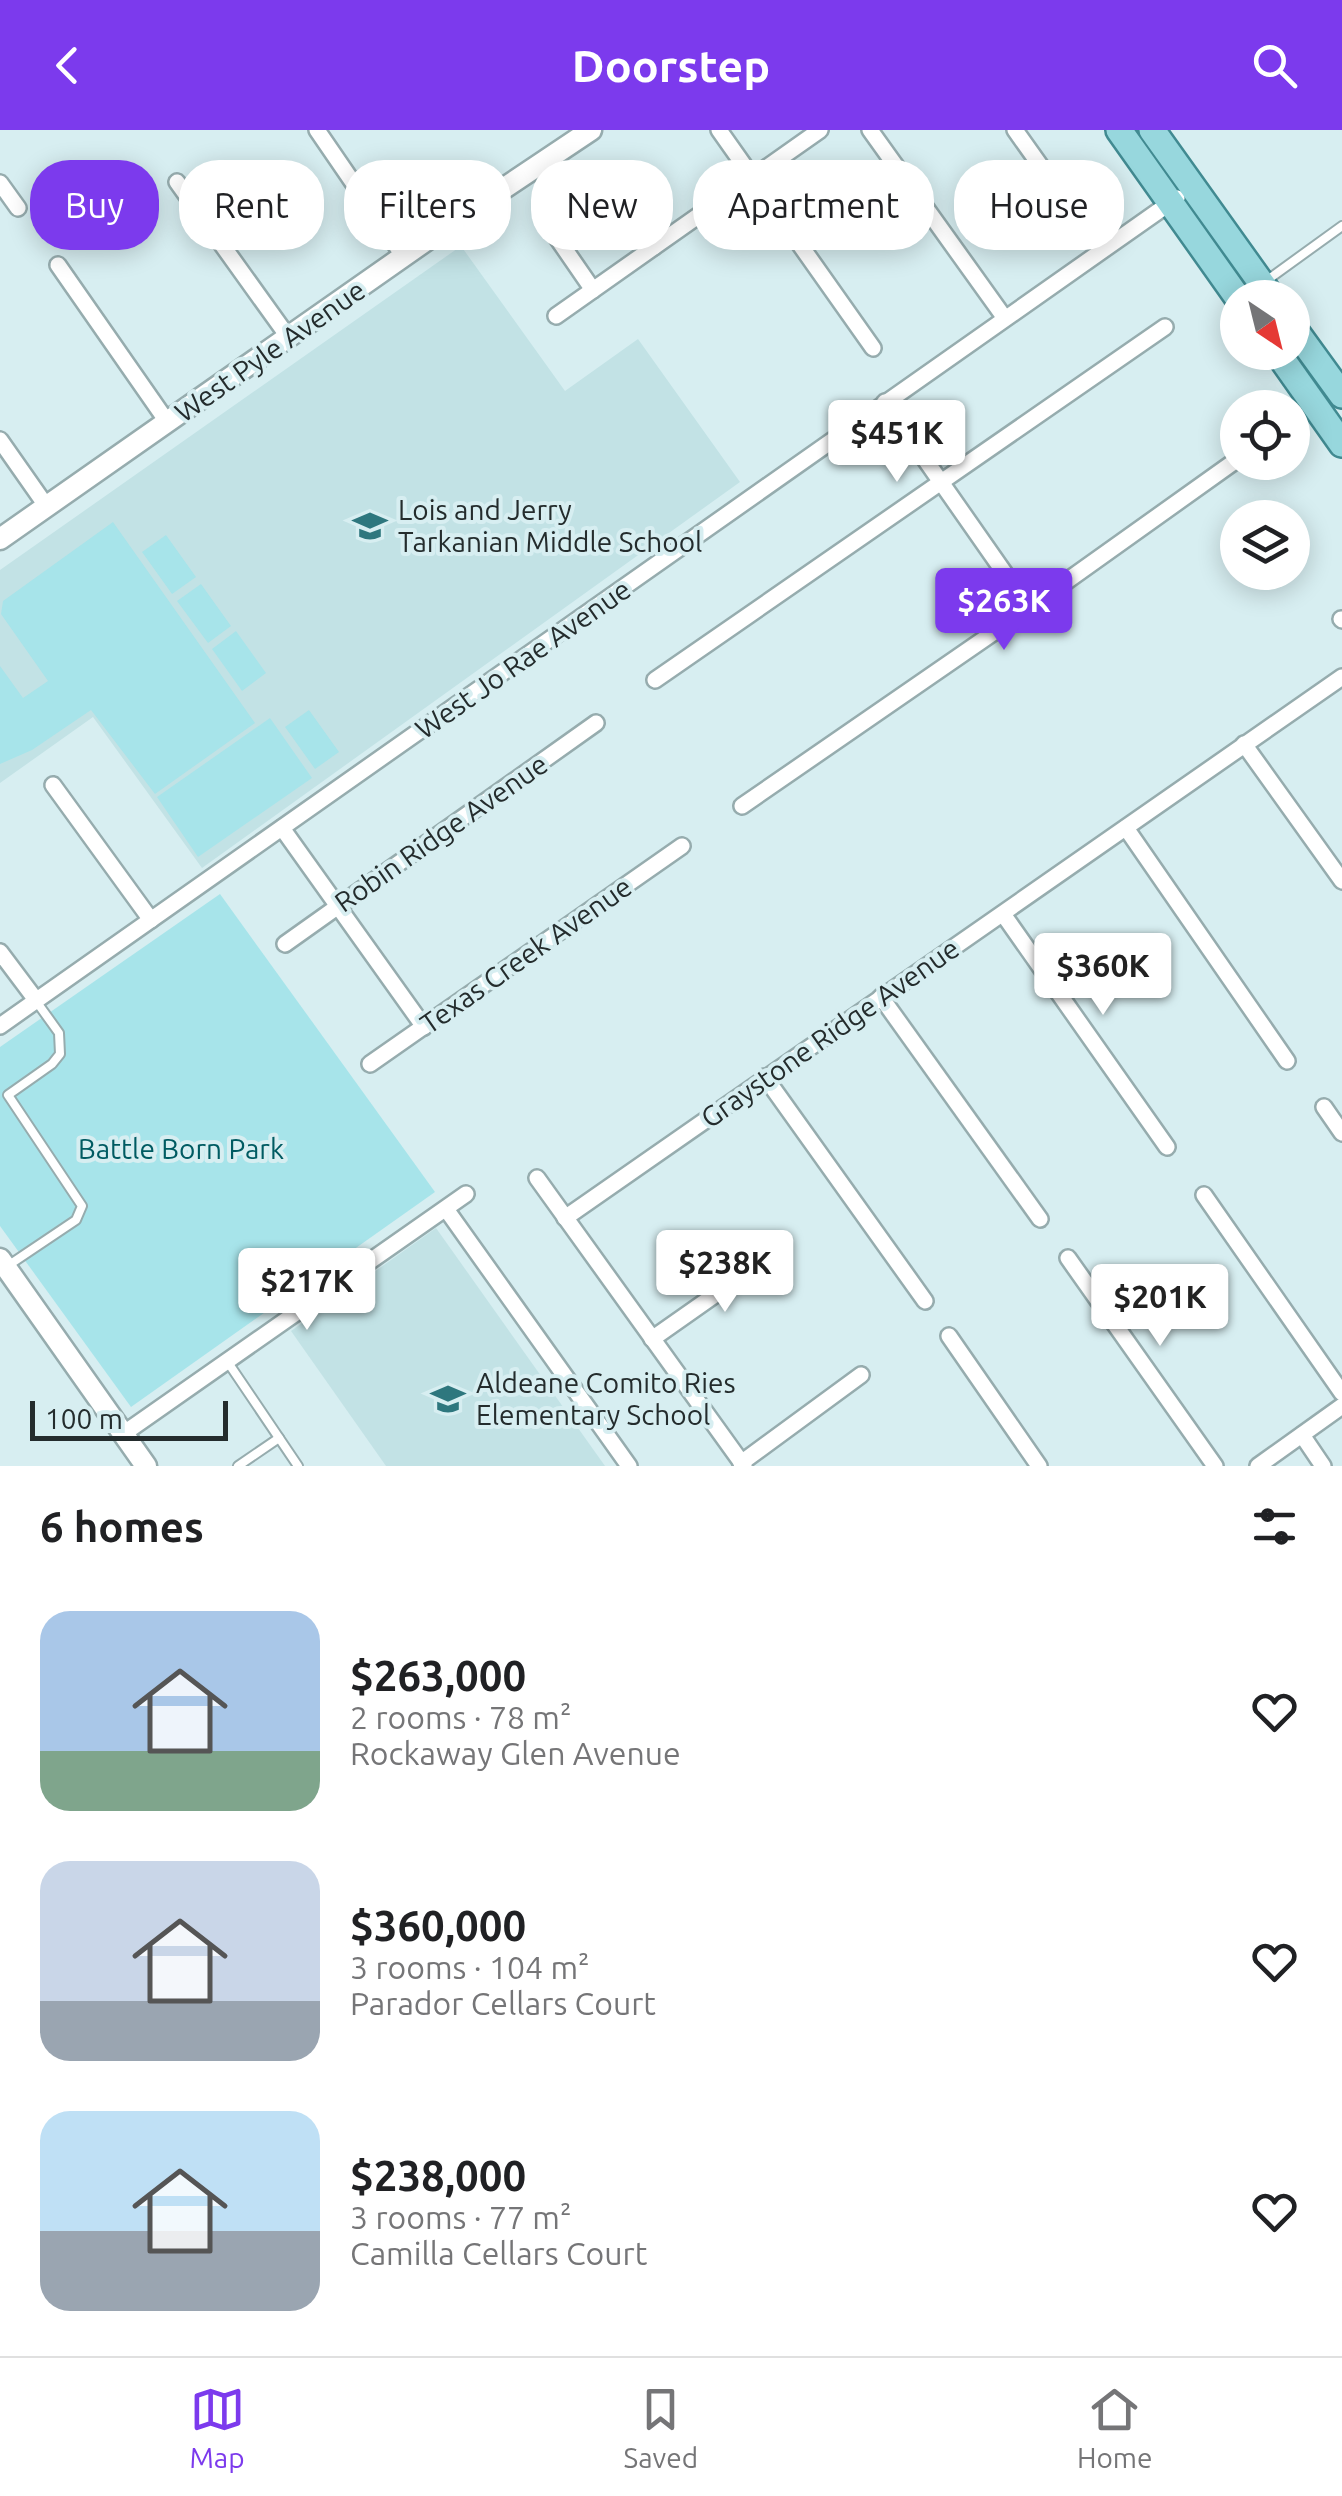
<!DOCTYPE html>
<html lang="en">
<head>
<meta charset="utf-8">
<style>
	body { margin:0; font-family:Ubuntu,sans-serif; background:#f6f6f6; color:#202124; height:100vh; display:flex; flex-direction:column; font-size:38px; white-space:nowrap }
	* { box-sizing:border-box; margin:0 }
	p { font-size:32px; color:#757577 }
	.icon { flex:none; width:55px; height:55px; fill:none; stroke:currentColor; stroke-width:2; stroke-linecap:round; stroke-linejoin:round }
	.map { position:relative; height:1336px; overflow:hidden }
	.panel { display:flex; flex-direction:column; background:#fff; flex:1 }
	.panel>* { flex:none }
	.guide { position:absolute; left:30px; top:30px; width:1282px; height:90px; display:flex; gap:20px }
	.needle { width:65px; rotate:145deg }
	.buttons { position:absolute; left:1220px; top:150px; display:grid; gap:20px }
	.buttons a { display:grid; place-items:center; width:90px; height:90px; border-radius:50%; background:#fff; box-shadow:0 5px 25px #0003; font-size:50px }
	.scale { position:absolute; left:30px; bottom:25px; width:198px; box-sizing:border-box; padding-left:10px; border:5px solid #242c2d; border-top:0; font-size:28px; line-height:35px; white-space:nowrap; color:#242c2d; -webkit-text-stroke:8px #d7eef1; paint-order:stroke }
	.price { position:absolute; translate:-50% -85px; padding:0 22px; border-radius:10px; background:#fff; color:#222; font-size:32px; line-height:65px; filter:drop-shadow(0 2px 5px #0008) }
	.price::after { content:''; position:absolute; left:50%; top:60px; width:30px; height:22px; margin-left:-15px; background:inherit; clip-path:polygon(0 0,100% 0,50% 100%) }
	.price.selected { background:#7c3aed; color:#fff }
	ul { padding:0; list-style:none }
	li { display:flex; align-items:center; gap:30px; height:250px; padding:0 40px }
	li span { display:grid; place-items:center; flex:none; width:280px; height:200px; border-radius:30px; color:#555 }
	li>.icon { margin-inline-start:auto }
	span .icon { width:120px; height:120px; fill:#fffc; stroke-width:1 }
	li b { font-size:42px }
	h2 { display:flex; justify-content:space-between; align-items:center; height:120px; padding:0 40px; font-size:42px }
	.chip { padding:0 35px; border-radius:40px; background:#fff; box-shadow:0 5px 25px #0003; font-size:35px; line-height:90px }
	.chip.selected { background:#7c3aed; color:#fff }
	header { display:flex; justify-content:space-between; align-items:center; height:130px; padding:0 40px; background:#7c3aed; color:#fff; font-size:45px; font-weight:700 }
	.tabs { display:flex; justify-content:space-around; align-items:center; height:140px; border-top:2px solid #e0e0e0; background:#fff; font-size:28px; color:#757577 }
	.tabs a { display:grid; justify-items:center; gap:5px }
	.tabs .selected { color:#7c3aed }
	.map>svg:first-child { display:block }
	.built { fill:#c2e2e5 }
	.green { fill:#a7e4ea }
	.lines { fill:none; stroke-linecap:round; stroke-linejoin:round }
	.service-casing { stroke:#96acae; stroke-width:12 }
	.minor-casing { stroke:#96acae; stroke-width:20 }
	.tertiary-casing { stroke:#96acae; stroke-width:25 }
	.primary-casing { stroke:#418a91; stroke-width:30 }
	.service { stroke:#fff; stroke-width:8 }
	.minor { stroke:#fff; stroke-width:15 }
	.tertiary { stroke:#fff; stroke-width:20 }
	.primary { stroke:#97d7dd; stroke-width:25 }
	.labels { text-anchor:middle; stroke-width:8; stroke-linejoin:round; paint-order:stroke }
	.street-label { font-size:28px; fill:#242c2d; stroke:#d7eef1 }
	.poi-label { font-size:28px; fill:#242c2d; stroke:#d7eef1; text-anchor:start }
	.park-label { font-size:28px; fill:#005b62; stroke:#d7eef1 }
</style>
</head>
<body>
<header><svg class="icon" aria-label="back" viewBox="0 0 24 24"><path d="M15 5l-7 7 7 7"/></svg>Doorstep<svg class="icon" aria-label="search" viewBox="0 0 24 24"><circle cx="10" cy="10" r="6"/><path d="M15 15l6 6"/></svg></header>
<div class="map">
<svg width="1342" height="1336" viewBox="0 0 1342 1336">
	<rect width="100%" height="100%" fill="#d7eef1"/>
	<g class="built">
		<polygon points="461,116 565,261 638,209 740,352 202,738 93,587 0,653 0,440"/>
		<polygon points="436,1098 605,1336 386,1336 291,1201"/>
	</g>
	<g class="green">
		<polygon points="113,392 255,593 155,664 91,580 32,620 0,634 0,536 23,568 48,551 1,484 3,471"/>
		<polygon points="166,405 196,447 172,464 142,422"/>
		<polygon points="201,454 231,496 208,513 177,471"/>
		<polygon points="236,501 266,543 242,561 212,519"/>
		<polygon points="309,580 339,622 315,639 285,597"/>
		<polygon points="270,588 312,648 198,727 157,667"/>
		<polygon points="220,764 435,1062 131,1277 0,1096 0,917"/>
	</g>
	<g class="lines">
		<g class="service-casing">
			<g id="service">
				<polyline points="1266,151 1342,96"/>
				<polyline points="6,1137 76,1090 82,1076 8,965 52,934 60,924 59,903 36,871"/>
				<polyline points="227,1231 298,1336"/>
				<polyline points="238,1336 279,1308"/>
			</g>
		</g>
		<g class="minor-casing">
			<g id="minor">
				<polyline points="317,0 404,127"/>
				<polyline points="719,0 873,218"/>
				<polyline points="870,0 1004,187"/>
				<polyline points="1015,0 1074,83"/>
				<polyline points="600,42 654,117"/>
				<polyline points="177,52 289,208"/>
				<polyline points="0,53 18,78"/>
				<polyline points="542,86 593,160"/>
				<polyline points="58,135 168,293"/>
				<polyline points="556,186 820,0"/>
				<polyline points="885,272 1029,478"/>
				<polyline points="0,310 47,377"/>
				<polyline points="1341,489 1342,490"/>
				<polyline points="655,550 1165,197"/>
				<polyline points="1244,614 1342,751"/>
				<polyline points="53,655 151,790"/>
				<polyline points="742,676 1029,478 1238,329"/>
				<polyline points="282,698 424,897"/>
				<polyline points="1126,698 1287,931"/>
				<polyline points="1003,784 1167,1017"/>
				<polyline points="285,814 596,593"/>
				<polyline points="0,822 36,870"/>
				<polyline points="881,867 1040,1089"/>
				<polyline points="0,896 1177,68"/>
				<polyline points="370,934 682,716"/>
				<polyline points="765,947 925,1171"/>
				<polyline points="1324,977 1342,1003"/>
				<polyline points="537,1048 744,1336"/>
				<polyline points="1204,1065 1342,1263"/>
				<polyline points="446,1079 629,1336"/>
				<polyline points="565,1088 1342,547"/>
				<polyline points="1068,1128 1215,1336"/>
				<polyline points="949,1206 1039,1336"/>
				<polyline points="652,1209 773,1124"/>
				<polyline points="123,1304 466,1064"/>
				<polyline points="1302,1305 1323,1336"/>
				<polyline points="741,1333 861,1245"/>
				<polyline points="1258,1336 1342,1276"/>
			</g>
		</g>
		<g class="tertiary-casing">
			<g id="tertiary">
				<polyline points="0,409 431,107 591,0"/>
				<polyline points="0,1129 146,1336"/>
			</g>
		</g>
		<g class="primary-casing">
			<g id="primary">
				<polyline points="1119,0 1238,168"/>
				<polyline points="1152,0 1272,168"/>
				<polyline points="1292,196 1342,265"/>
				<polyline points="1277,222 1342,314"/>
			</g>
		</g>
		<use href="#service" class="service"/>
		<use href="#minor" class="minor"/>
		<use href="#tertiary" class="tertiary"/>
		<use href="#primary" class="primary"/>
	</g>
	<defs>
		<g id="school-bare" transform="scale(2.7)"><path d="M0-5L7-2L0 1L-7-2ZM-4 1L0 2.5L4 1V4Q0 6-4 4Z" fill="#2e777e" stroke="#d7eef1" stroke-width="2.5" paint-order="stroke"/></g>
	</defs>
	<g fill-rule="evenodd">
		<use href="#school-bare" x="370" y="396"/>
		<use href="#school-bare" x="448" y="1269"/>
	</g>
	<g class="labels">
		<g class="street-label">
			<text transform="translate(270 221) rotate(-35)" y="10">West Pyle Avenue</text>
			<text transform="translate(523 529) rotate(-35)" y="10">West Jo Rae Avenue</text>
			<text transform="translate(441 703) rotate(-35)" y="10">Robin Ridge Avenue</text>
			<text transform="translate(526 825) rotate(-35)" y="10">Texas Creek Avenue</text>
			<text transform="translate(830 903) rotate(-35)" y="10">Graystone Ridge Avenue</text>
		</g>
		<g class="poi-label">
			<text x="398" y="390">Lois and Jerry<tspan x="398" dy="32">Tarkanian Middle School</tspan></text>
			<text x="476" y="1263">Aldeane Comito Ries<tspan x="476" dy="32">Elementary School</tspan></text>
		</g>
		<g class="park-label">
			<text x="181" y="1029">Battle Born Park</text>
		</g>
	</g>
</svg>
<div class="buttons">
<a><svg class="needle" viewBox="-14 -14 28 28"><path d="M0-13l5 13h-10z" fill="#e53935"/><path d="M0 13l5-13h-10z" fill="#757577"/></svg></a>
<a><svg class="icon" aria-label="locate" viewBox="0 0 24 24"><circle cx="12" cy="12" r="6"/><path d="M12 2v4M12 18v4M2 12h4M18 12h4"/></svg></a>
<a><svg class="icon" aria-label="layers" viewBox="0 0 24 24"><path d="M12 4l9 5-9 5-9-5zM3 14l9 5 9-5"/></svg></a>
</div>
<div class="scale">100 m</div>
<b class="price" style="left:897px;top:355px">$451K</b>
<b class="price selected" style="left:1004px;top:523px">$263K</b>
<b class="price" style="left:1103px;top:888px">$360K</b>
<b class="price" style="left:725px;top:1185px">$238K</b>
<b class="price" style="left:307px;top:1203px">$217K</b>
<b class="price" style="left:1160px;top:1219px">$201K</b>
<div class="guide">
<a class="chip selected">Buy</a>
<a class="chip">Rent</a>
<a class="chip">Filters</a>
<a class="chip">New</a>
<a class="chip">Apartment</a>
<a class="chip">House</a>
</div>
</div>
<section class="panel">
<h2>6 homes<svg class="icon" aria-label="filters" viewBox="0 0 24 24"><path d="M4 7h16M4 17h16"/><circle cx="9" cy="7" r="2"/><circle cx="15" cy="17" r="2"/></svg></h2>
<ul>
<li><span style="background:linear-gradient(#a9c7e8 70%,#7fa58c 0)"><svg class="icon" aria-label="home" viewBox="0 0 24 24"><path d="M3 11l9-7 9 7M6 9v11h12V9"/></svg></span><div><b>$263,000</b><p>2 rooms · 78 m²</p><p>Rockaway Glen Avenue</p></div><svg class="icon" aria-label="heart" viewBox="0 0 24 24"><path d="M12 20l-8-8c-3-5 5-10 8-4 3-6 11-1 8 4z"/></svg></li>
<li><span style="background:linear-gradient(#c9d6e8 70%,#9aa5b1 0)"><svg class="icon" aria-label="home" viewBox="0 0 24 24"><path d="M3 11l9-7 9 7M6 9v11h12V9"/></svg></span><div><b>$360,000</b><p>3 rooms · 104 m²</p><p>Parador Cellars Court</p></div><svg class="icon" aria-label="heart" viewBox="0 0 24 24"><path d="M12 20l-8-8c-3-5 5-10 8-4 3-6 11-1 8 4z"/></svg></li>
<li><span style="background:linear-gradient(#bfe0f5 60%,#9aa5b1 0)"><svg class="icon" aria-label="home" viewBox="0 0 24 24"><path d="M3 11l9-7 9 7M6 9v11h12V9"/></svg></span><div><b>$238,000</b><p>3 rooms · 77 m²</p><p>Camilla Cellars Court</p></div><svg class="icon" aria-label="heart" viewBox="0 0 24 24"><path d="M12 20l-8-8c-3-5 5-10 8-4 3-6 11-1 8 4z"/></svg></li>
</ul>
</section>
<nav class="tabs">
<a class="selected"><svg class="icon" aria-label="map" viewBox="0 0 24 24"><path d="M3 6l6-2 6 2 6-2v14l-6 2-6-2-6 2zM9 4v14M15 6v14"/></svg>Map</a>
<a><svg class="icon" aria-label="saved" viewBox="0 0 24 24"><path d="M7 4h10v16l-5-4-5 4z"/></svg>Saved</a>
<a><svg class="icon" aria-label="home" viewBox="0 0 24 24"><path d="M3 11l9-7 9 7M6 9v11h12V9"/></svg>Home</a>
</nav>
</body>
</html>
